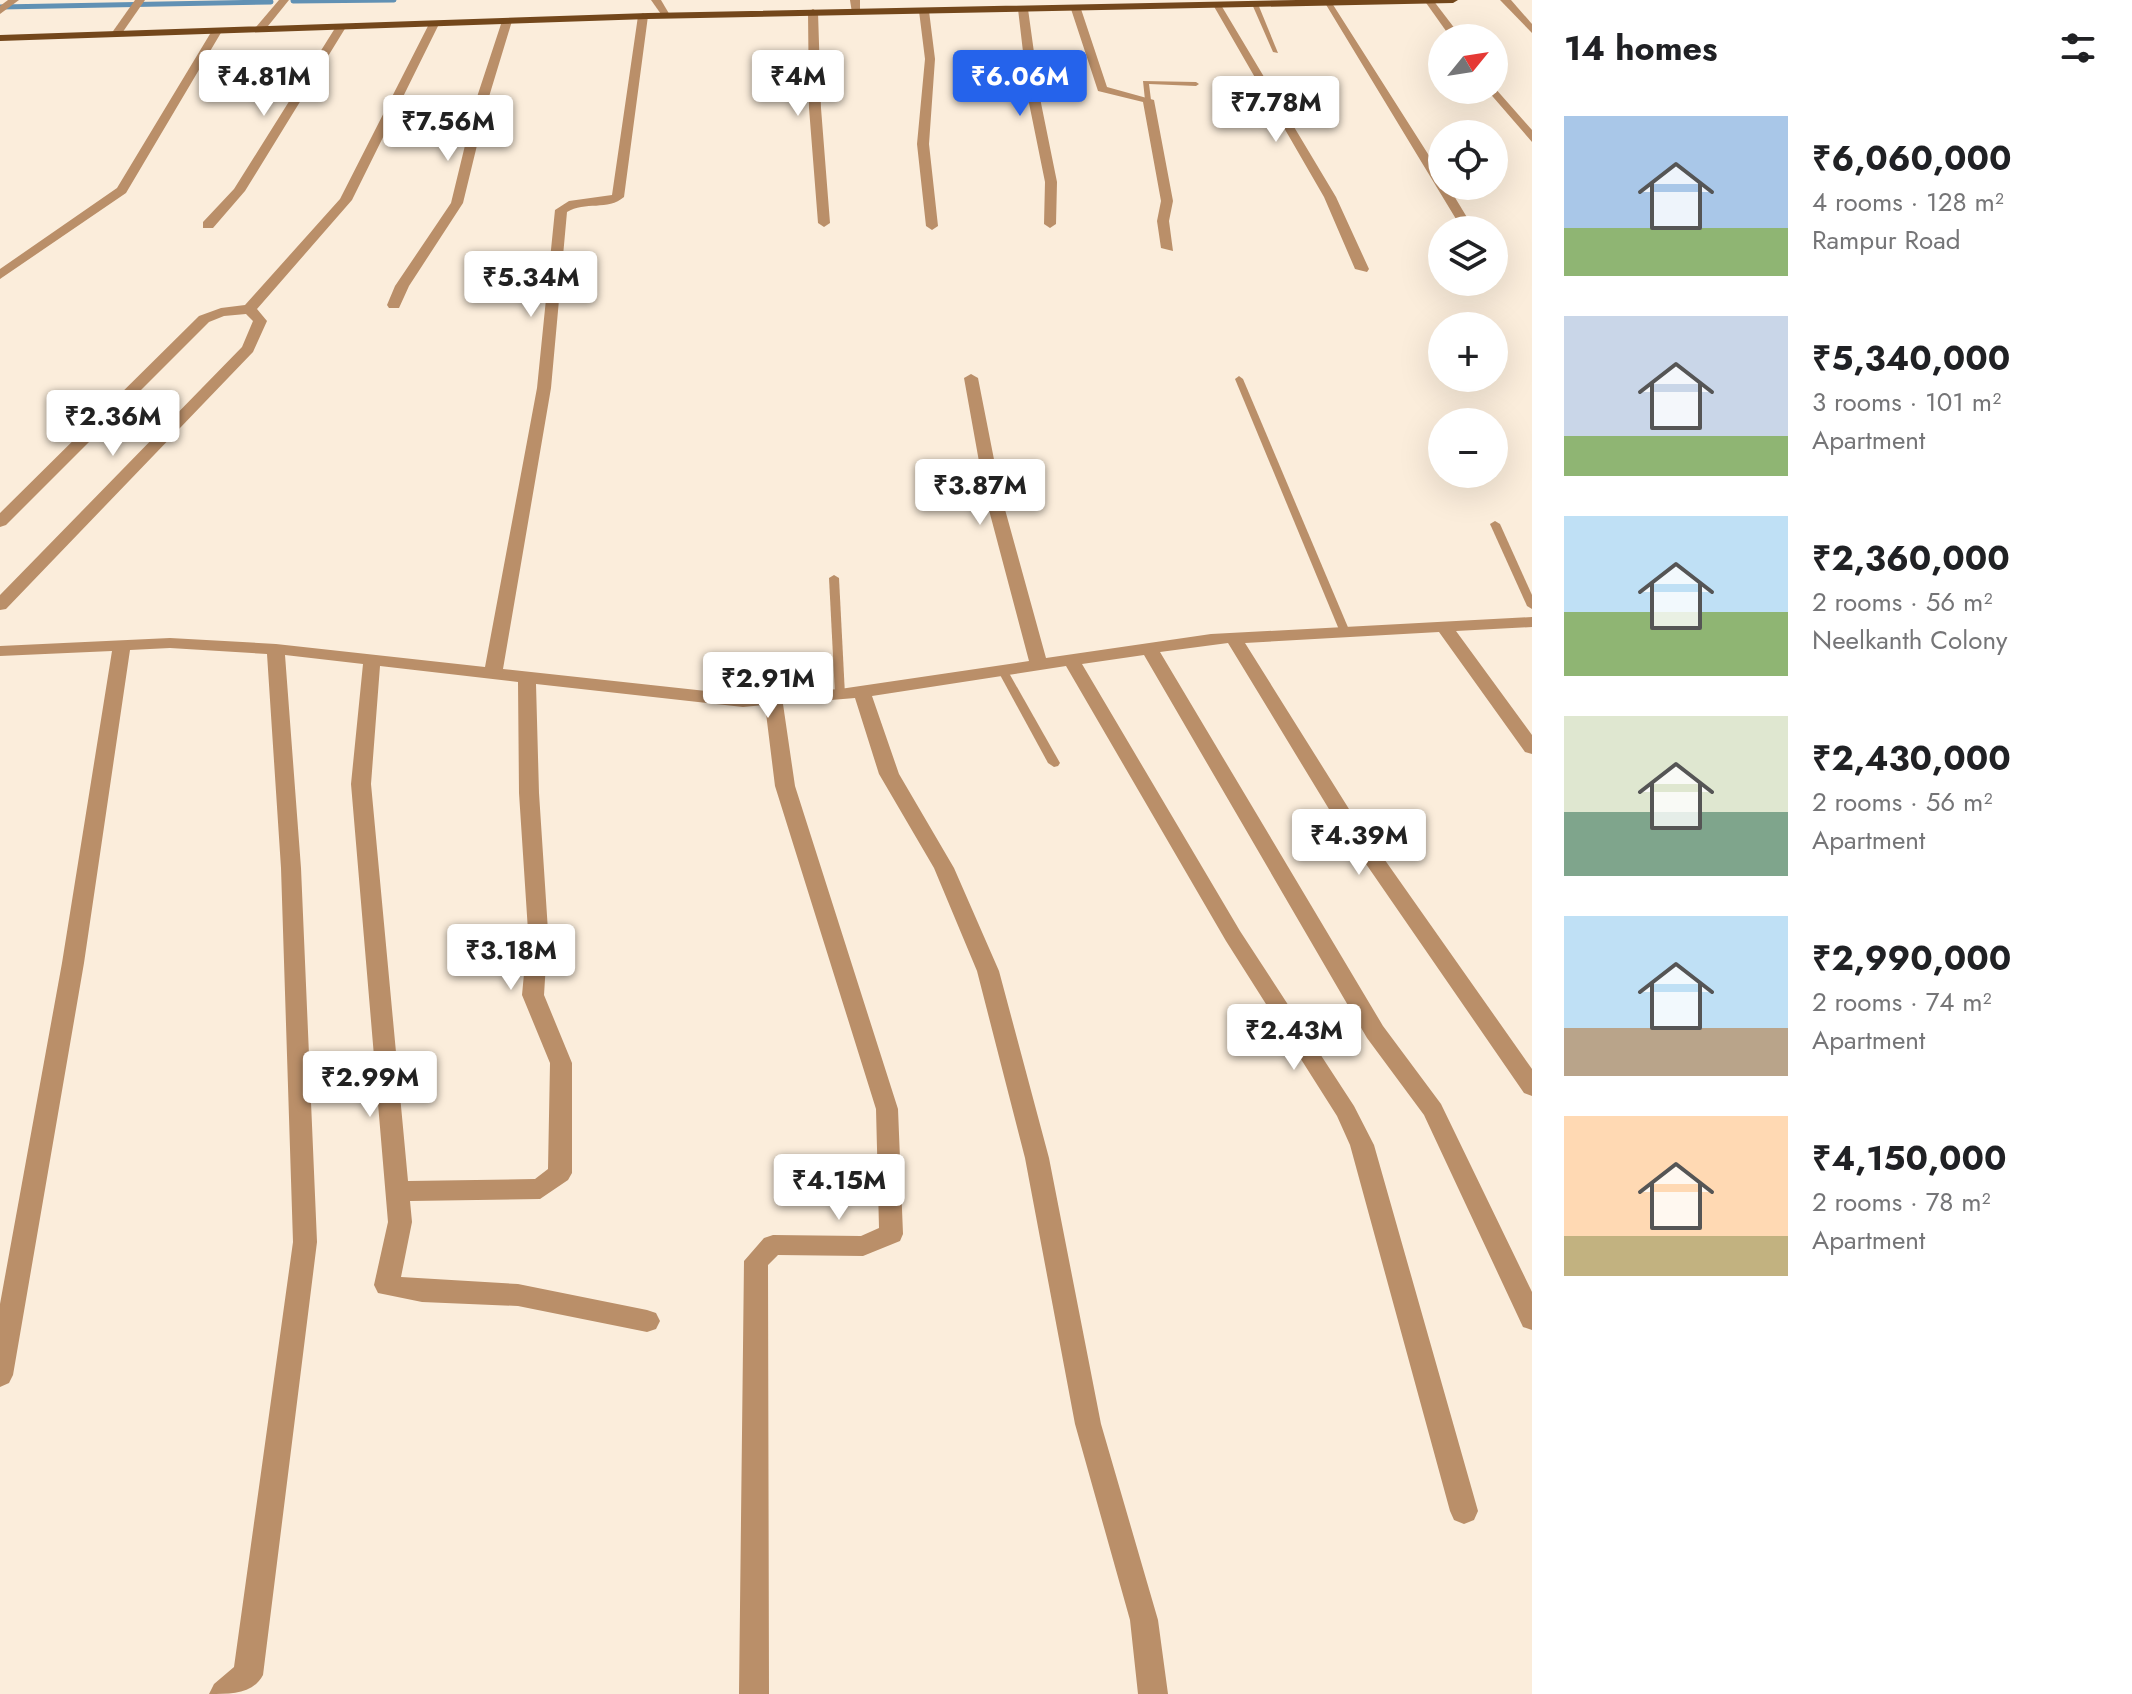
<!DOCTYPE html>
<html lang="en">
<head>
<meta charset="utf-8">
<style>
	body { margin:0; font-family:Jost,sans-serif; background:#f6f6f6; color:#202124; height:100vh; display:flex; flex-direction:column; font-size:30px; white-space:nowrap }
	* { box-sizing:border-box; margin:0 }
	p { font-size:26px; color:#757577 }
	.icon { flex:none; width:44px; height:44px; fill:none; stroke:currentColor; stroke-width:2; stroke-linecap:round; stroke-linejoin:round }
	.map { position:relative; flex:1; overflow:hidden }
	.panel { display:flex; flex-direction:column; background:#fff; width:600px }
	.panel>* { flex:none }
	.needle { width:52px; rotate:60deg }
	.controls { position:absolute; left:1428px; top:24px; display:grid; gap:16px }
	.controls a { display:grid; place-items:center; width:80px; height:80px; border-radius:50%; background:#fff; box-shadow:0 8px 32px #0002; font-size:40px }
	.price { position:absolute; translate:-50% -68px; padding:0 18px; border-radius:8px; background:#fff; color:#222; font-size:26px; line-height:52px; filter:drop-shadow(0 2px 4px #0008) }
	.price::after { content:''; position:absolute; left:50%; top:48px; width:24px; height:18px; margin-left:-12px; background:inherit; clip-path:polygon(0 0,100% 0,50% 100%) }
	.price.selected { background:#2563eb; color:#fff }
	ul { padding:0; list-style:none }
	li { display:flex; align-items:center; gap:24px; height:200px; padding:0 32px }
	li span { display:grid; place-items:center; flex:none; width:224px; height:160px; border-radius:0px; color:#555 }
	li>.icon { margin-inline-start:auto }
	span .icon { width:96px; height:96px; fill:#fffc; stroke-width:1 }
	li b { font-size:34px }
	h2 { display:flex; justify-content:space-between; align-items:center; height:96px; padding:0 32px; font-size:34px }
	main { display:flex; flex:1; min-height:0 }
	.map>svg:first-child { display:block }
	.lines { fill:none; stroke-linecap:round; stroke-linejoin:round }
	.stream { stroke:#6191b4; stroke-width:5 }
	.service { fill:#ba8f69; fill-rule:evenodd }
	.minor { fill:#ba8f69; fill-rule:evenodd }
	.primary { fill:#73471b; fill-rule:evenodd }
</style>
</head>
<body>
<main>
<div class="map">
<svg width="1532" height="1694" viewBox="0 0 1532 1694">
	<rect width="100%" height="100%" fill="#fbeddb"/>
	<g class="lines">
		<g class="stream">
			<polyline points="293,1 394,0"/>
			<polyline points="0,7 271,2"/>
		</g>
		<g class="service">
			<polygon points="1255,2 1258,4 1278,53 1273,52 1252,4"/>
			<polygon points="1143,81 1196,82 1199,84 1196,86 1149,84 1151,100 1148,102 1145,100"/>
			<polygon points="1239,376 1243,379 1350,632 1349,634 1341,634 1340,632 1235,379"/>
			<polygon points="1495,521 1500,524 1532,595 1532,609 1527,606 1490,524"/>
			<polygon points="834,575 839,578 845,695 840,698 835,695 829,578"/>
			<polygon points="1004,670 1009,673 1060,763 1058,766 1054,767 1048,763 999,673"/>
		</g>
		<g class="minor">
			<polygon points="8,0 19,0 0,14 0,6"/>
			<polygon points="135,0 145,0 120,36 112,36 111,34"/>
			<polygon points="279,0 289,0 264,31 256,31 256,27"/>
			<polygon points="651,0 661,0 671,17 663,17"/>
			<polygon points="850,0 860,0 860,13 852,13"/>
			<polygon points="1330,0 1442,176 1442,186 1448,186 1468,219 1467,222 1456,219 1325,3"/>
			<polygon points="1424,0 1433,0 1462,38 1451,38"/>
			<polygon points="1500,0 1511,0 1532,24 1532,33"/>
			<polygon points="1212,3 1221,5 1336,197 1369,269 1367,272 1355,269 1324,197"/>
			<polygon points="1023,6 1028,9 1041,103 1057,182 1056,224 1050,228 1044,224 1045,182 1029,103 1018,9"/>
			<polygon points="1076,6 1081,9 1107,87 1154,100 1173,201 1169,221 1173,251 1161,248 1157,221 1161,201 1143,102 1098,91 1071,9"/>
			<polygon points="924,8 929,11 935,59 929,144 938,226 932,230 926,226 917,144 925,59 919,11"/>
			<polygon points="813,9 818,12 821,108 830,223 824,227 818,223 809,108 808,12"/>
			<path d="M 643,13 L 648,16 L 624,197 C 608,211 585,201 567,212 L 551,388 L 503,669 L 743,695 L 840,689 L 1029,661 L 985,495 L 964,378 L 971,374 L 978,378 L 1001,495 L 1046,658 L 1211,634 L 1532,617 L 1532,627 L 1456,631 L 1532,735 L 1532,754 L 1525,752 L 1439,632 L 1245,643 L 1349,809 L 1532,1069 L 1532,1096 L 1524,1093 L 1335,819 L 1228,643 L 1160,652 L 1383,1026 L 1441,1104 L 1532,1292 L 1532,1330 L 1523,1327 L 1424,1115 L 1367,1038 L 1144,655 L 1082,664 L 1240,931 L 1354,1106 L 1374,1145 L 1478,1511 L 1474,1520 L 1464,1524 L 1454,1520 L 1450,1511 L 1350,1145 L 1337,1116 L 1226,941 L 1066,666 L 872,696 L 899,774 L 954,868 L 999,971 L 1049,1158 L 1101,1424 L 1158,1620 L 1168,1694 L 1138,1694 L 1130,1620 L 1075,1424 L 1025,1158 L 977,971 L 934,868 L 879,774 L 855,698 L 783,704 L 795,786 L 898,1109 L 903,1234 L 900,1241 L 863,1256 L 778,1255 L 768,1265 L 769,1694 L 739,1694 L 744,1261 L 764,1238 L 773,1235 L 861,1236 L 879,1228 L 876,1109 L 775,786 L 765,705 L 743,707 L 536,684 L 539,793 L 548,931 L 544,995 L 572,1063 L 572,1173 L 568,1180 L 540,1199 L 410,1201 L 412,1222 L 401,1277 L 518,1284 L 647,1310 L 656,1313 L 660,1321 L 656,1329 L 647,1332 L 518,1306 L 422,1302 L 378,1293 L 374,1285 L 388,1222 L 351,784 L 363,664 L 285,655 L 301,868 L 317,1242 L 263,1675 C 253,1694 232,1694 209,1694 L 214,1684 L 234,1667 L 293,1242 L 281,868 L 267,654 L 170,648 L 130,650 L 84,963 L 13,1375 L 9,1383 L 0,1387 L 0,1304 L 62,963 L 112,651 L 0,656 L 0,646 L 170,638 L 276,644 L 485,667 L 537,388 L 555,210 L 569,201 L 612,195 L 638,16 ZM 380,666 L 518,682 L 519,793 L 528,931 L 522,995 L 550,1063 L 548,1169 L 535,1179 L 408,1181 L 371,784 Z"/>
			<polygon points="507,18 512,21 488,100 463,203 409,286 399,308 389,308 387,305 395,286 451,203 476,100 502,21"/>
			<polygon points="434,21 439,24 352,200 257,309 267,321 253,352 6,609 0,610 0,595 242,347 253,321 246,314 224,316 209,322 6,525 0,527 0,513 199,316 221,308 245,305 340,199 429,24"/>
			<polygon points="337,25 346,27 245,191 213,228 203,228 203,222 234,189"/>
			<polygon points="213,29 222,31 126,193 0,279 0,269 117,188"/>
			<polygon points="1494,87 1532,130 1532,142 1487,90 1494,90"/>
		</g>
		<polygon class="primary" points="1297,0 1458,0 1453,3 648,19 0,41 0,35 648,13"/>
	</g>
</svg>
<div class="controls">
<a><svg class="needle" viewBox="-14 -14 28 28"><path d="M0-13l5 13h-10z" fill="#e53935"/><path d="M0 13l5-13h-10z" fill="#757577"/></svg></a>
<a><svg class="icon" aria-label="locate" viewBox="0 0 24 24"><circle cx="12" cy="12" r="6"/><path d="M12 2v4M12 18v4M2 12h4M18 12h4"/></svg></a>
<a><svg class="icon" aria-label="layers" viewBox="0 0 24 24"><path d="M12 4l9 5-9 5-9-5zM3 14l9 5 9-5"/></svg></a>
<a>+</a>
<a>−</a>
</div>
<b class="price" style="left:264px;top:118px">₹4.81M</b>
<b class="price" style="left:798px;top:118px">₹4M</b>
<b class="price selected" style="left:1020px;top:118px">₹6.06M</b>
<b class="price" style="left:1276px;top:144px">₹7.78M</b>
<b class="price" style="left:448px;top:163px">₹7.56M</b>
<b class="price" style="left:531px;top:319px">₹5.34M</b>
<b class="price" style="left:113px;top:458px">₹2.36M</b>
<b class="price" style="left:980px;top:527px">₹3.87M</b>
<b class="price" style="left:768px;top:720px">₹2.91M</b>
<b class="price" style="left:1359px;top:877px">₹4.39M</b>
<b class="price" style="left:511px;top:992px">₹3.18M</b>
<b class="price" style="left:1294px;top:1072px">₹2.43M</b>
<b class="price" style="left:370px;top:1119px">₹2.99M</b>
<b class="price" style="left:839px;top:1222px">₹4.15M</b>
</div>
<section class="panel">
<h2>14 homes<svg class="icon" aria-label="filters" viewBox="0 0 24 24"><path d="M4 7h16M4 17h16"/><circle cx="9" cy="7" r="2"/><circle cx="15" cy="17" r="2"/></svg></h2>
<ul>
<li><span style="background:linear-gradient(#a9c7e8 70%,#8fb573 0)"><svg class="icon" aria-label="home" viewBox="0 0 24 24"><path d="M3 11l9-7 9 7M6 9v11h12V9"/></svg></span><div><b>₹6,060,000</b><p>4 rooms · 128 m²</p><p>Rampur Road</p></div></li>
<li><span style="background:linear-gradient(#c9d6e8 75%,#8fb573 0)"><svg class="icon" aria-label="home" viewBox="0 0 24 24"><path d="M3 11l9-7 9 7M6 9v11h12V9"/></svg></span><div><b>₹5,340,000</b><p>3 rooms · 101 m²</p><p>Apartment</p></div></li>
<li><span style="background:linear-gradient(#bfe0f5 60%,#8fb573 0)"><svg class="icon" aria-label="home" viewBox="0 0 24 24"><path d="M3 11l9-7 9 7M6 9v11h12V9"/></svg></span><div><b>₹2,360,000</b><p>2 rooms · 56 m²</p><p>Neelkanth Colony</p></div></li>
<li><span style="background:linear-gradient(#dfe7d0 60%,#7fa58c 0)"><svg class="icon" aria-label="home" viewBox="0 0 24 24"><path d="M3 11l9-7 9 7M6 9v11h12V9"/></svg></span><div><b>₹2,430,000</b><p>2 rooms · 56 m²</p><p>Apartment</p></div></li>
<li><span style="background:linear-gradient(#bfe0f5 70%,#b9a48a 0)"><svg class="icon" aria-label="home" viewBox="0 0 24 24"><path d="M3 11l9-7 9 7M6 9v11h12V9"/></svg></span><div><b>₹2,990,000</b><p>2 rooms · 74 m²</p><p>Apartment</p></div></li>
<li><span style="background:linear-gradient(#ffd9b3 75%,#c2b280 0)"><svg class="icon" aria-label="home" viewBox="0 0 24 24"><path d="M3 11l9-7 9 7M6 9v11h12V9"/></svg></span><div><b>₹4,150,000</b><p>2 rooms · 78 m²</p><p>Apartment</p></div></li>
</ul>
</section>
</main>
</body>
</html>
